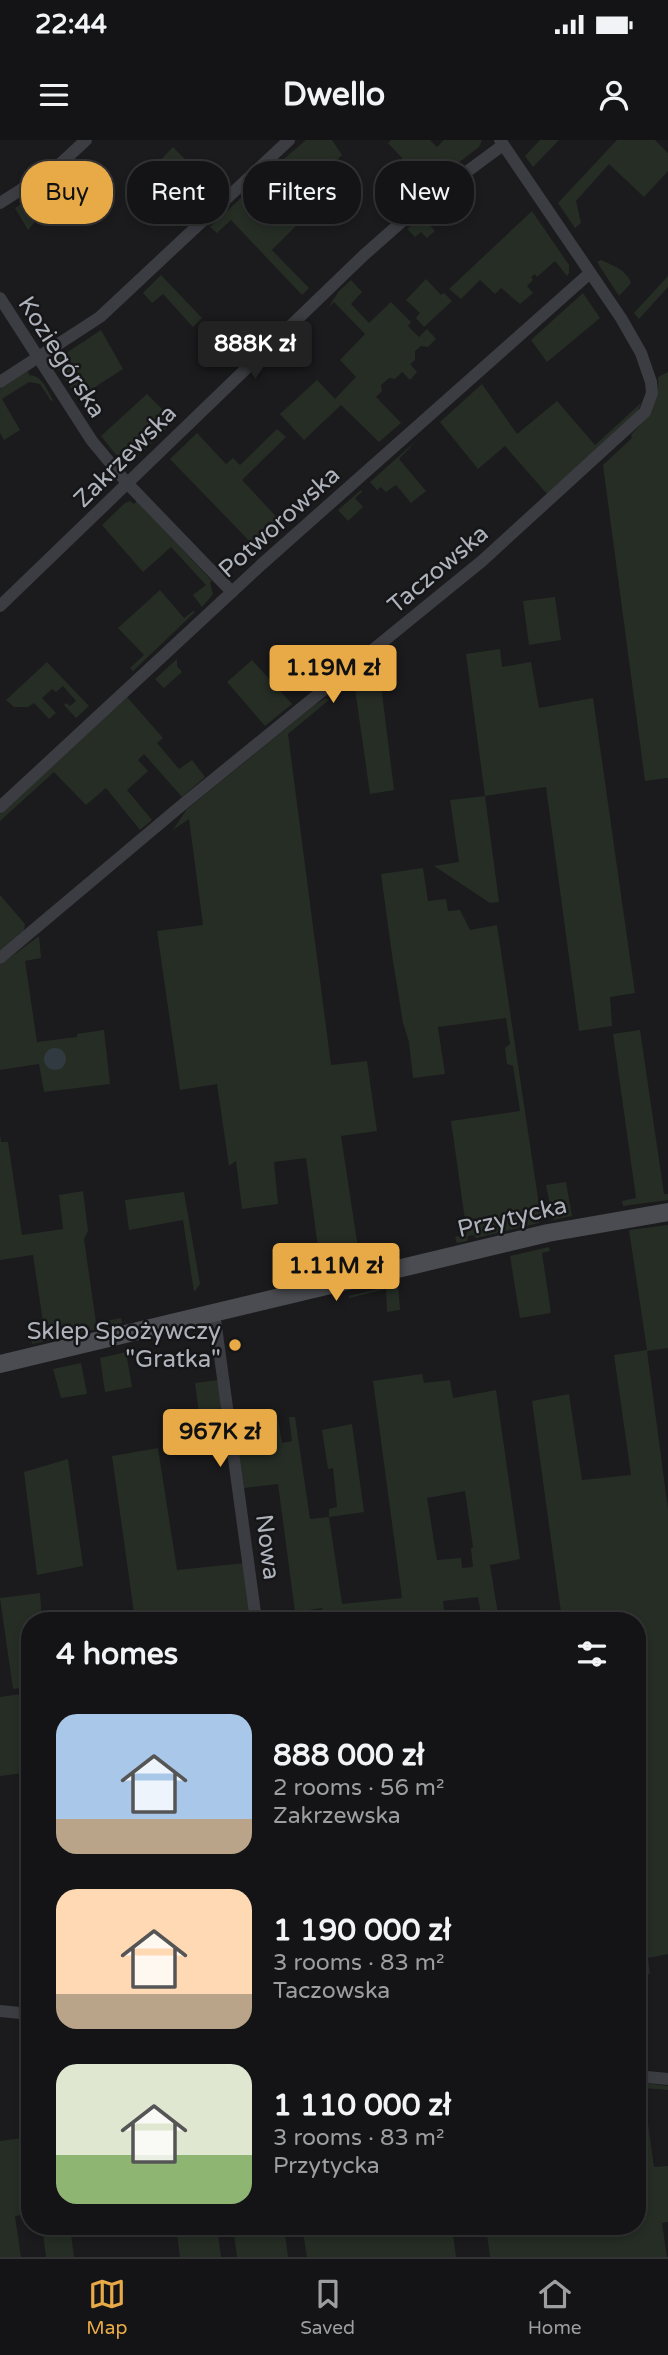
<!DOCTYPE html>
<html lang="en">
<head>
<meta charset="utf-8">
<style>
	body { margin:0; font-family:"Varela Round",sans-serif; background:#212123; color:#f1f3f6; height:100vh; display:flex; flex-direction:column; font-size:26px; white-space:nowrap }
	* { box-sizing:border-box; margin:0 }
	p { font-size:23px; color:#9d9ea1 }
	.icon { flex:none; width:38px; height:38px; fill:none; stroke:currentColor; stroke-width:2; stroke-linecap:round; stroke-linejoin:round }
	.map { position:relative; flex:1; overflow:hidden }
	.sheet { position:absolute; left:21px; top:1472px; width:625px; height:623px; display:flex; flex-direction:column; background:#141416; border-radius:28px; box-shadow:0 4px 10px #0003,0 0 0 2px #333335 }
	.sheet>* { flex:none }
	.guide { position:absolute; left:21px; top:21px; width:626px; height:63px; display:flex; gap:14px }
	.price { position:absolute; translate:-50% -60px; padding:0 16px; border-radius:7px; background:#e8aa47; color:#111; font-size:23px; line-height:46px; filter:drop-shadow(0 2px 4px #0008) }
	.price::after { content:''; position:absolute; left:50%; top:42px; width:21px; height:16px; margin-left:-10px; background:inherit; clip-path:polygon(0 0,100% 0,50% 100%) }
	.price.selected { background:#222; color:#fff }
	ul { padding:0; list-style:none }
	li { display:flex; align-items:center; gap:21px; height:175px; padding:0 35px }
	li span { display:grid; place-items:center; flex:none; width:196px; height:140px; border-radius:21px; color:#555 }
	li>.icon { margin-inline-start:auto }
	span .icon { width:84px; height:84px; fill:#fffc; stroke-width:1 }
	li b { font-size:30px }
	h2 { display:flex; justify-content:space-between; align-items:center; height:84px; padding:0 35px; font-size:30px }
	.chip { padding:0 24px; border-radius:28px; background:#141416; box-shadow:0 4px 10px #0003,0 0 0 2px #333335; font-size:24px; line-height:63px }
	.chip.selected { background:#e8aa47; color:#111 }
	.status { display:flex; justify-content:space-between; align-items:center; height:49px; padding:0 35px; background:#141416; direction:ltr }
	.status svg { height:19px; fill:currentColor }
	header { display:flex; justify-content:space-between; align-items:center; height:91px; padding:0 35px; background:#141416; font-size:32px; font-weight:700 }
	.tabs { display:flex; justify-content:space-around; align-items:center; height:98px; border-top:2px solid #333335; background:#141416; font-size:19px; color:#9d9ea1 }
	.tabs a { display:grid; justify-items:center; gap:4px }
	.tabs .selected { color:#e8aa47 }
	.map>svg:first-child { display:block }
	.green { fill:#252d25; fill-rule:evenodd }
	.water { fill:#313a40 }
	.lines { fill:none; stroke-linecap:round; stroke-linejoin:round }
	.minor { stroke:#3c3d42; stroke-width:12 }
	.secondary { stroke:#4a4c51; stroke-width:18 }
	.poi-dot { fill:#e8aa47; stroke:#161618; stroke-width:2.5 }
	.labels { text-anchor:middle; stroke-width:5; stroke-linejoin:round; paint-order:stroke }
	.street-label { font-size:24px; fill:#aeb3bb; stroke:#161618 }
	.poi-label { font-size:24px; fill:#aeb3bb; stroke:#161618; text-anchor:end }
</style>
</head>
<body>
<div class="status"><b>22:44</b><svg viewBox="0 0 49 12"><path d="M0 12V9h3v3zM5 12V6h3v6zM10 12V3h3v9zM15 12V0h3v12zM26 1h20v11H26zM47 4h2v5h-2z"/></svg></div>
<header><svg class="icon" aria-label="menu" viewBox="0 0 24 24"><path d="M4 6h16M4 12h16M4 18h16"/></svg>Dwello<svg class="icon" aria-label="person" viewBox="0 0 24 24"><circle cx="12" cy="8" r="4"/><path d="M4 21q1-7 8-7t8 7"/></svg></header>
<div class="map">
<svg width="668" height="2117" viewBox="0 0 668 2117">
	<rect width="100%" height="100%" fill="#1b1b1d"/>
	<g class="green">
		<polygon points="306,0 332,0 342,15 290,66 303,79 272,110 309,148 302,155 231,80 217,93 210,87 260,40 265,45 270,40 265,35"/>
		<polygon points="391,0 430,0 437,7 444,0 482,0 479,7 428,46 388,3"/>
		<polygon points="540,0 559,0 533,27 525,16"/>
		<polygon points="617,0 655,0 668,13 668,31 644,57 609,24 576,61 581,83 575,88 558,63"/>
		<polygon points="173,7 214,49 217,47 219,50 193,74 187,75 147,34"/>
		<polygon points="405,38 420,52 404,65 391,51"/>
		<polygon points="32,57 44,71 28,90 15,68"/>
		<polygon points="532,71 569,125 569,133 567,136 555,121 537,137 535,134 531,137 533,140 527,146 533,153 520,164 501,148 495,154 480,140 461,159 449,149"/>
		<polygon points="429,72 431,74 424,79 435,91 427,98 421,92 415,97 407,89"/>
		<path d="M 601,120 C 612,125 627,130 631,143 L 619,156 L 597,122 Z"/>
		<polygon points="161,135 202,178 193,187 163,154 152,163 143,153"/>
		<polygon points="668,136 668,147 639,179 634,173"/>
		<polygon points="426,139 441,155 444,153 452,161 424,187 416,178 420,173 406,160"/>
		<polygon points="351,140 362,152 351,164 369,183 391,162 411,182 408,186 419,197 427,189 436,199 428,207 421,206 415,211 415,220 410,224 417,232 410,240 402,232 395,239 389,238 381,245 382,251 376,257 401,283 379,302 341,265 304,300 280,274 317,240 335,259 356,237 340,220 365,194 334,162 328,168 339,151"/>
		<polygon points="583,153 600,178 547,222 531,200"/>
		<polygon points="101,190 123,229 78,258 58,229 57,219"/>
		<path d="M 28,231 L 29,235 C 42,235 47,250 53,260 L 51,261 L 40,244 L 29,242 L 2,259 L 20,290 L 4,300 L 0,293 L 0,249 Z"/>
		<path d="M 668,232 L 668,638 L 645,641 L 603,325 L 632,298 L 631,295 C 648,278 660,262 658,237 Z"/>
		<polygon points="482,244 517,294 557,261 595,305 641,263 638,271 547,354 505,306 478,329 440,282"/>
		<polygon points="147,254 174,281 133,320 125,324 122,322 101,296"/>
		<polygon points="277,289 286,297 242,340 285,386 258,410 170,319 197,293 226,324 233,318 240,325"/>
		<polygon points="417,300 399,319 426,351 411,363 396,345 386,352 381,347 377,350 370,342"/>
		<polygon points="361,350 362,352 355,358 363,367 348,381 338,370"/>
		<polygon points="130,361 134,364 137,361 212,441 210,443 213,454 202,467 193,455 206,445 171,407 143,432 102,385 125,363"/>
		<polygon points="160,450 184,478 193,471 195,472 133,531 130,528 144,515 118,488"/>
		<polygon points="555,457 561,500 529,505 523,461"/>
		<polygon points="500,509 502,527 531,522 539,568 593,558 635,853 610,857 612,886 579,891 546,647 485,656 499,762 490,763 434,726 459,722 450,660 485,656 466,514"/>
		<polygon points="177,519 177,526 182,532 164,548 155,539"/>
		<polygon points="252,520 292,564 265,586 227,542"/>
		<polygon points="47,522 89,566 76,578 64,565 66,563 70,566 76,561 63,546 56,552 52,549 42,558 56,573 49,579 34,563 28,567 14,567 6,560"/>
		<polygon points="380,537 394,650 370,654 354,542"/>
		<polygon points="127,557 163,598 157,603 179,629 192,620 205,637 182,657 144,614 138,620 148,631 127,650 152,680 140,690 106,648 86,665 54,632 0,681 0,674"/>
		<polygon points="326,558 329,560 288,594 331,925 367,921 377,991 341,996 360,1121 363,1121 363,1124 306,1138 305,1134 321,1130 306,1018 274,1022 278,1064 242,1069 236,1021 229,1026 217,944 180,950 157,791 203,785 189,679 173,690 187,669 315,565"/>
		<polygon points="423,728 428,761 446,759 448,771 460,770 470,790 497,785 541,1078 539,1083 476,1098 474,1095 468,1096 467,1101 457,1103 455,1097 467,1094 451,981 520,971 513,926 507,924 505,908 510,904 506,878 438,887 445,934 413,938 409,902 403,883 392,815 381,734"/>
		<polygon points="0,755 25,784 24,790 0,810"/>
		<polygon points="39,796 41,818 25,821 37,902 77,897 77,894 104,890 110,944 44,952 39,924 0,930 0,825"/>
		<polygon points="640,890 664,1054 668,1054 668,1060 623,1066 622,1061 636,1058 613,894"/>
		<polygon points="0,994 1,1002 8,1002 22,1095 63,1089 59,1055 83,1051 88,1091 84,1099 96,1183 121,1178 122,1183 32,1204 31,1199 45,1195 33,1115 0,1120"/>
		<polygon points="566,1042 572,1076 553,1080 546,1045"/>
		<polygon points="184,1052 200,1144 194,1152 183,1080 129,1090 125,1060"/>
		<polygon points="668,1085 668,1208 647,1211 668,1369 668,1814 648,1818 650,1834 637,1836 637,1480 562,1480 532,1261 569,1254 582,1340 631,1335 614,1215 647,1210 629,1090"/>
		<polygon points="549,1107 550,1111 542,1113 551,1173 520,1178 510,1116"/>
		<polygon points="398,1144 400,1170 387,1172 386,1149 349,1158 349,1156"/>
		<polygon points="126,1212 132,1247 105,1252 100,1218"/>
		<polygon points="81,1223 87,1254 61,1258 53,1229"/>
		<path d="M 422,1234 L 424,1243 L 450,1240 L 453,1258 L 496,1250 L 520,1419 L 490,1425 L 499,1480 L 482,1480 L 478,1457 L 443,1461 L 445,1480 L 324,1480 L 322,1468 L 295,1472 L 278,1344 L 244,1348 L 235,1284 L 278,1279 L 282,1303 L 292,1301 L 289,1277 L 295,1277 L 310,1379 L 329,1377 L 329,1369 L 337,1367 L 333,1328 L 328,1329 L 322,1290 L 352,1284 L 364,1372 L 329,1377 L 342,1464 L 402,1458 L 373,1241 ZM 465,1351 L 473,1407 L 471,1408 L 473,1427 L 462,1428 L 461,1418 L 437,1420 L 427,1358 Z"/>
		<polygon points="218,1240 223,1268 199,1273 195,1243"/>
		<polygon points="158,1308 177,1430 245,1423 252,1480 135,1480 112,1316"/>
		<polygon points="68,1319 83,1426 37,1435 24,1332"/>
		<polygon points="40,1453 42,1480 30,1480 30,1547 13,1549 0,1458"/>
		<polygon points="21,1554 30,1617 30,1674 24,1633 0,1636 0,1557"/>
		<polygon points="637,1942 668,1946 668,1950 643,1948 654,2027 668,2026 668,2082 662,2083 667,2117 490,2117 486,2086 637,2086"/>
		<polygon points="30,1997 30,2074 15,2076 21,2117 0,2117 0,2001"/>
		<polygon points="42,2086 70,2086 74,2117 46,2117"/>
		<polygon points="176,2086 217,2086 221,2117 180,2117"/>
		<polygon points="233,2086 284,2086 288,2117 237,2117"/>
		<polygon points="302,2086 452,2086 456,2117 307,2117"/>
	</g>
	<circle class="water" cx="55" cy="919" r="11"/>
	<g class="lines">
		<g class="minor">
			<polyline points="0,63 58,26 86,0"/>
			<polyline points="0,158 92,301 127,343 232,452"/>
			<polyline points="0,242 100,177 289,0"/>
			<polyline points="0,466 364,115 415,70 503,5"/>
			<polyline points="0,667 262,424 590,133"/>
			<polyline points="0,818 182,665 482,421 645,272 652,253 651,242 641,213 621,178 500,0"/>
			<polyline points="214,1172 256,1480"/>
			<polyline points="0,1871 30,1874"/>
			<polyline points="637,1936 668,1939"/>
		</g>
		<polyline class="secondary" points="0,1224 548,1093 668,1072"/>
	</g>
	<circle class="poi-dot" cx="235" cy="1205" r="7"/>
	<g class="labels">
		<g class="street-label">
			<text transform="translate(62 217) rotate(57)" y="8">Koziegórska</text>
			<text transform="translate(125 316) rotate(-45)" y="8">Zakrzewska</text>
			<text transform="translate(279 382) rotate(-42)" y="8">Potworowska</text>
			<text transform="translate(438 429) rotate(-40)" y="8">Taczowska</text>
			<text transform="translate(512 1077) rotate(-13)" y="8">Przytycka</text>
			<text transform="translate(268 1407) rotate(83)" y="8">Nowa</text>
		</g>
		<g class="poi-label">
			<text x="221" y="1199">Sklep Spożywczy<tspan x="221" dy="28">"Gratka"</tspan></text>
		</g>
	</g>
</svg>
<b class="price selected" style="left:255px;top:241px">888K zł</b>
<b class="price" style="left:333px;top:565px">1.19M zł</b>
<b class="price" style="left:336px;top:1163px">1.11M zł</b>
<b class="price" style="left:220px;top:1329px">967K zł</b>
<div class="guide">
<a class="chip selected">Buy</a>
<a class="chip">Rent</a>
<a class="chip">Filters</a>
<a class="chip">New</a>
</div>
<section class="sheet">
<h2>4 homes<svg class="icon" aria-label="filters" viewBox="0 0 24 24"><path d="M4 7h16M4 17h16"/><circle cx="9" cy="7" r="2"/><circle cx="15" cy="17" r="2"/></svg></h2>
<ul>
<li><span style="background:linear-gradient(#a9c7e8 75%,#b9a48a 0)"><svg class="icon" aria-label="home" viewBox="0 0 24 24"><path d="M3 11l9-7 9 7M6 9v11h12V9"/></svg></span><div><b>888 000 zł</b><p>2 rooms · 56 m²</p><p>Zakrzewska</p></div></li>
<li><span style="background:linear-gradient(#ffd9b3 75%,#b9a48a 0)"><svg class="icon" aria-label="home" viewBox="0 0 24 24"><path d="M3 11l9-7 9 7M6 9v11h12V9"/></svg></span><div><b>1 190 000 zł</b><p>3 rooms · 83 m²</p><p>Taczowska</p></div></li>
<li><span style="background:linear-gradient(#dfe7d0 65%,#8fb573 0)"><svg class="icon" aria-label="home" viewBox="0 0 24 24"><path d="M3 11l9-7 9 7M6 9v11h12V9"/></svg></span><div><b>1 110 000 zł</b><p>3 rooms · 83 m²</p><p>Przytycka</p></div></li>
</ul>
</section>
</div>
<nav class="tabs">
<a class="selected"><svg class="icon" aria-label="map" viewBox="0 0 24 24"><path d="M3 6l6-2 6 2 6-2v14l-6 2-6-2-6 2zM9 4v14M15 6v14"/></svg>Map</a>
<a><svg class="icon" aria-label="saved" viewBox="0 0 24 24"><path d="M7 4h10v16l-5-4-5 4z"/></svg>Saved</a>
<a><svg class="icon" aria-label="home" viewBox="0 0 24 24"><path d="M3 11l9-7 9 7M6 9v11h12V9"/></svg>Home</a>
</nav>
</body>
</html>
